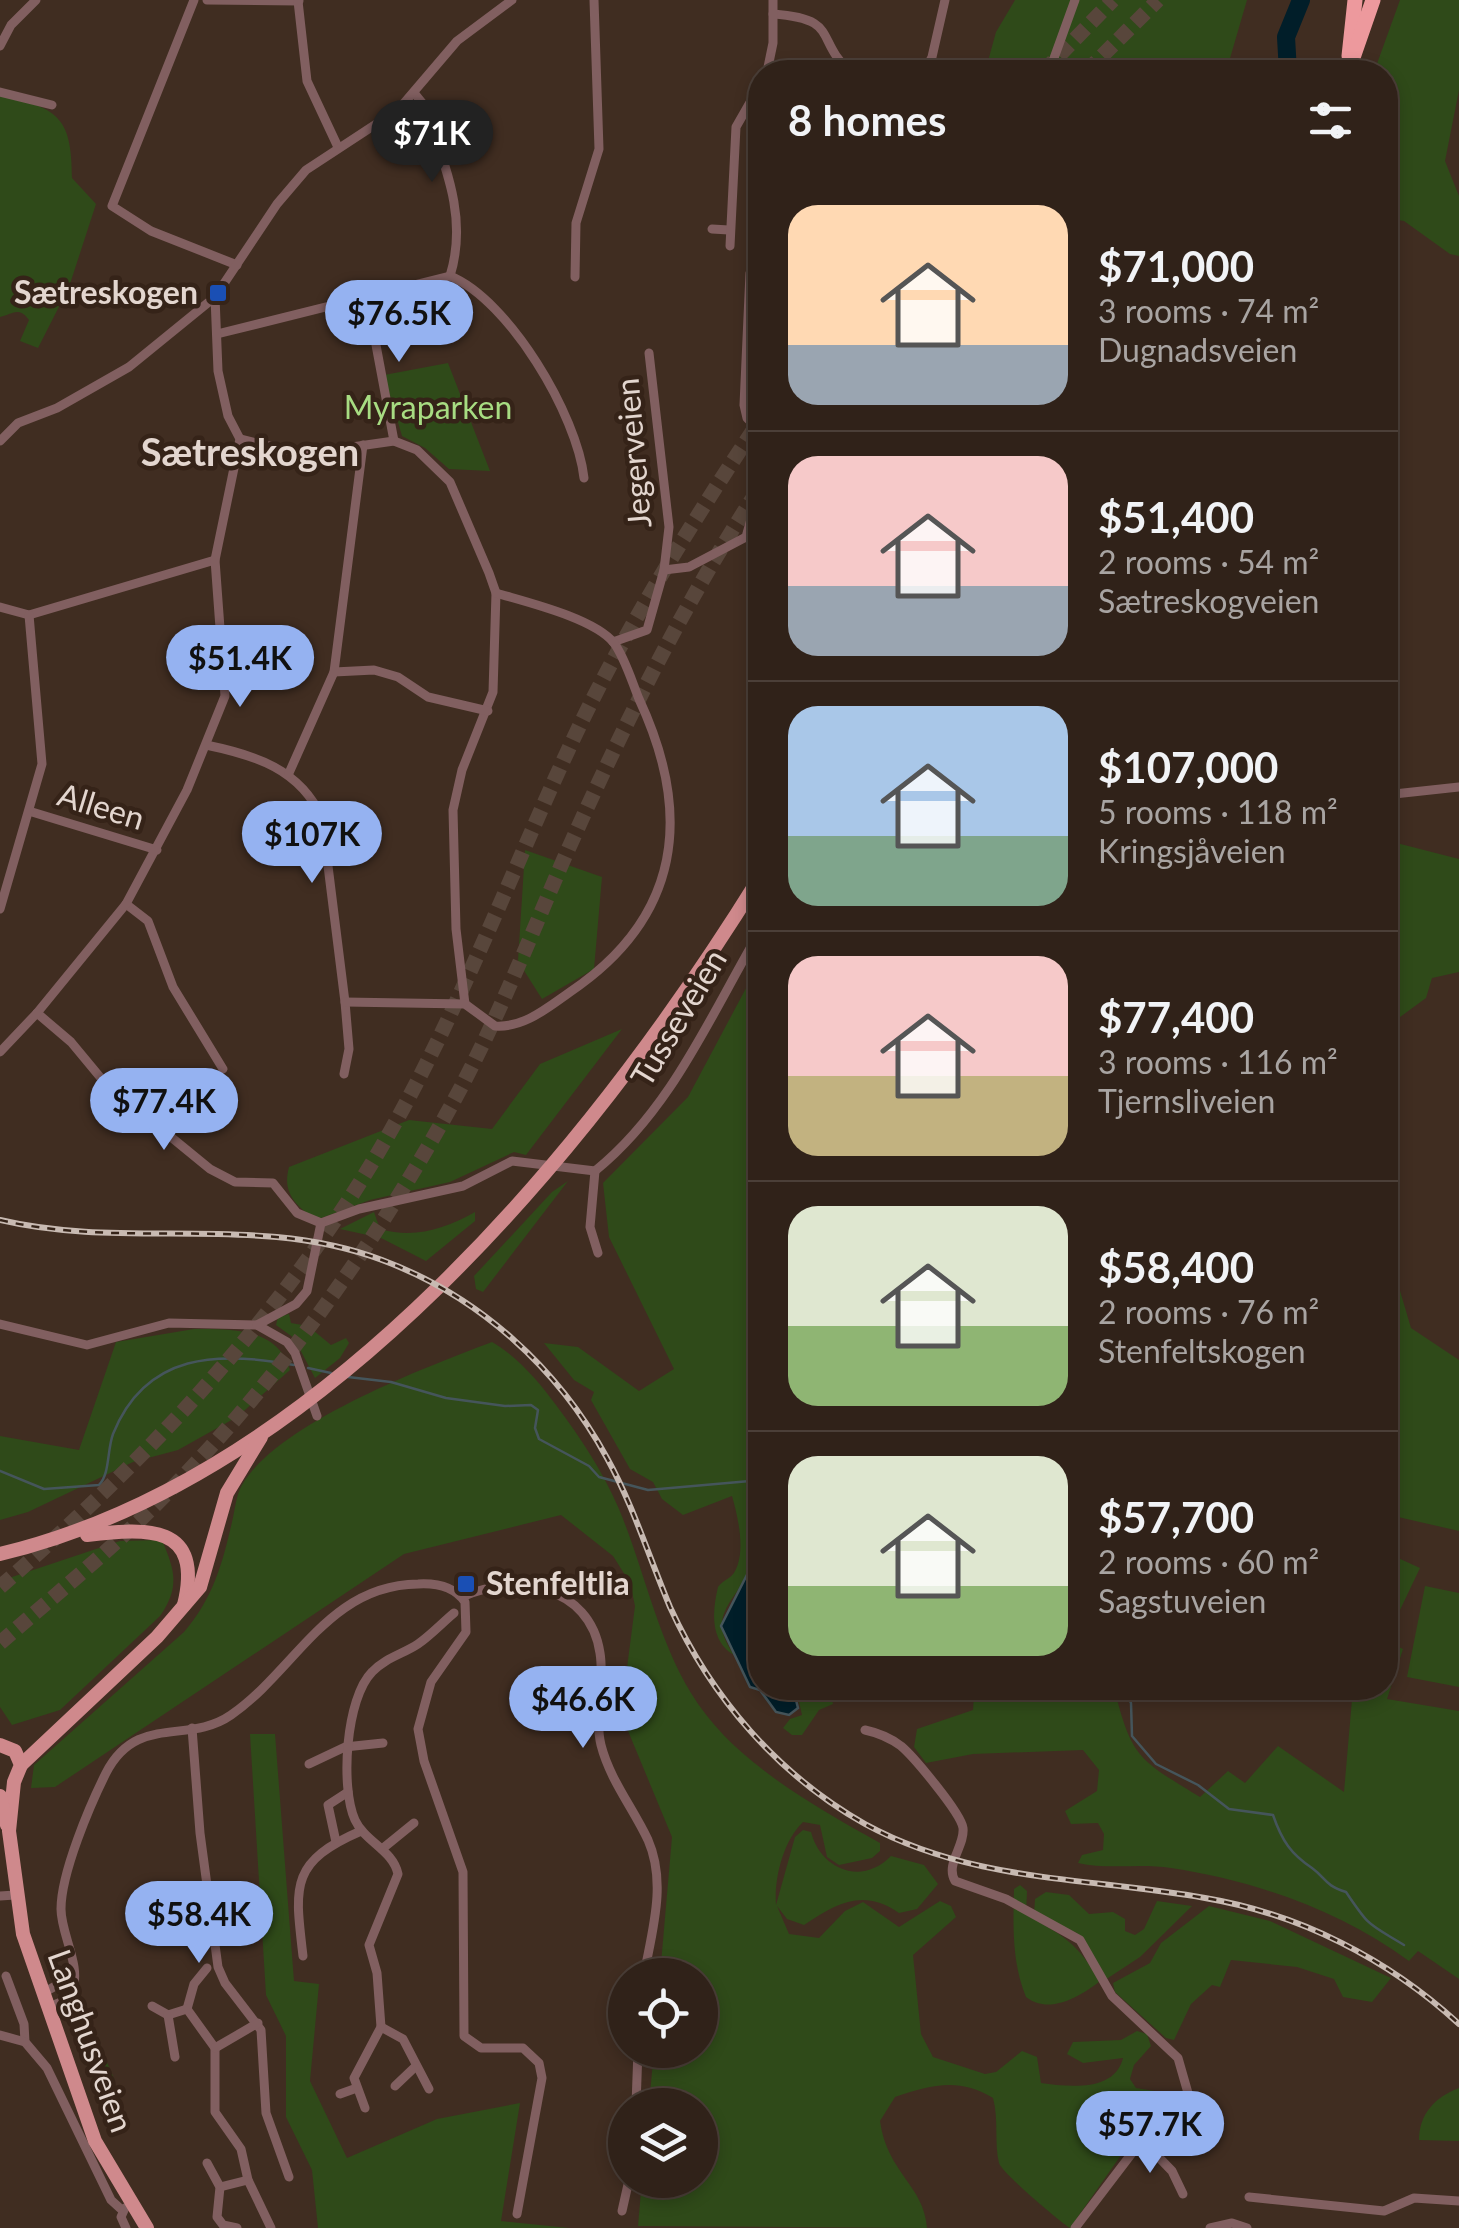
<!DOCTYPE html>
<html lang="en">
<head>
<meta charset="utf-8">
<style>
	body { margin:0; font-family:Lato,sans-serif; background:#3c2f26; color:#f1f3f6; height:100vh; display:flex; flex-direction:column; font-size:38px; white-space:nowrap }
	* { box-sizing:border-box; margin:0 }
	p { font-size:32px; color:#a8a4a2 }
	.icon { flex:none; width:55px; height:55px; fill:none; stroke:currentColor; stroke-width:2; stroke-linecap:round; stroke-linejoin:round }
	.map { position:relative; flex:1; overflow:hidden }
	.details { position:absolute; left:748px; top:60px; width:650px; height:1640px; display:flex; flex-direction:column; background:#302219; border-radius:40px; box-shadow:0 5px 15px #0003,0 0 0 2px #4b3f38 }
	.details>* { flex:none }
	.buttons { position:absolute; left:608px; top:1958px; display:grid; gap:20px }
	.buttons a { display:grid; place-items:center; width:110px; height:110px; border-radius:50%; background:#302219; box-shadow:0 5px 15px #0003,0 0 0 2px #4b3f38; font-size:50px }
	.price { position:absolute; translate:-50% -85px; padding:0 22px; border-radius:35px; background:#95b2f1; color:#111; font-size:32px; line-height:65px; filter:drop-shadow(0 2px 5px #0008) }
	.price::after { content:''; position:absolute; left:50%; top:60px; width:30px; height:22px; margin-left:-15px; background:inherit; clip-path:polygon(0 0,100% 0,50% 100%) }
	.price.active { background:#222; color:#fff }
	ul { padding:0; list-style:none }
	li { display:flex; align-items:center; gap:30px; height:250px; padding:0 40px }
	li+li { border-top:2px solid #4b3f38 }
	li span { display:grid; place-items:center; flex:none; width:280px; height:200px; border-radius:30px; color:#555 }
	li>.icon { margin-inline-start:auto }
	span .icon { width:120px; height:120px; fill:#fffc; stroke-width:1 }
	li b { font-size:42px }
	h2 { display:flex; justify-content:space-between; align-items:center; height:120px; padding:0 40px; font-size:42px }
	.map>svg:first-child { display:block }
	.green { fill:#2f4a19 }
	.water { fill:#011e29; stroke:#45555b; stroke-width:2.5 }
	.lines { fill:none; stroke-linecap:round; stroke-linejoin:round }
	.stream { stroke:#45555b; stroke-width:2.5 }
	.river { stroke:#011e29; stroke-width:18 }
	.motorway-tunnel { stroke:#58463b; stroke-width:15; stroke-dasharray:15 8; stroke-linecap:butt }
	.minor { stroke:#815f60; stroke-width:9 }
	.primary { stroke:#cf898c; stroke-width:14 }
	.motorway { stroke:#ed999d; stroke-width:15 }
	.rail-casing { stroke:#c8bab2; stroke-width:6 }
	.rail { stroke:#352318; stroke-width:2.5; stroke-dasharray:8; stroke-linecap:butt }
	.transit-dot { fill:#1a4fb4; stroke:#352318; stroke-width:4 }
	.labels { text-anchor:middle; stroke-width:9; stroke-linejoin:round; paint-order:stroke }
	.poi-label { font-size:32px; font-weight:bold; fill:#e3d6cf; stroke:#352318; text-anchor:end }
	.park-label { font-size:32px; fill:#a7dc82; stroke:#352318 }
	.street-label { font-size:32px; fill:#e3d6cf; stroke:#352318 }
	.quarter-label { font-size:38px; font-weight:bold; fill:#e3d6cf; stroke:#352318 }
</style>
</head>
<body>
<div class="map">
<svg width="1459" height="2228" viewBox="0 0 1459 2228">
	<rect width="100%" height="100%" fill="#402d21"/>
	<g class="green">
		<polygon points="1015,0 1247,0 1226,72 985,72 996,32"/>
		<polygon points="1400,0 1459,0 1459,90 1445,161 1459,196 1459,256 1450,254 1404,221 1385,218 1385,72 1374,72"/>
		<path d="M 0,94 C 57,109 72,115 72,178 L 96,204 L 69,287 L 38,348 L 20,341 L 29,320 C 19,306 13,314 0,317 Z"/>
		<polygon points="448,363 490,471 449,469 425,448 402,436 384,375"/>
		<polygon points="1385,840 1459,859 1459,972 1432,978 1426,998 1385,1028"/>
		<polygon points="525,850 602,877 594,969 542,999 518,961"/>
		<path d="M 760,962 L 760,1455 L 746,1473 C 746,1499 756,1526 753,1551 C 749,1599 700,1607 734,1655 C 710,1641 712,1612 718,1587 C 724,1579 731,1579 735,1571 C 746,1551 738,1517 732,1496 L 683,1515 L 662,1499 L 653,1482 L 630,1469 L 591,1400 L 594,1392 L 574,1380 L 544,1343 L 578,1347 L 639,1391 L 674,1369 L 609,1237 L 603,1183 L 688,1097 Z"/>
		<path d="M 622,1029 L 526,1155 L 514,1152 L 450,1182 L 370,1200 L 316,1220 C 295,1205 282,1193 289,1167 L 409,1120 L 492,1129 L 540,1064 Z"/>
		<polygon points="568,1181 483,1292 476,1289 474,1276 552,1192"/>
		<path d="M 374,1212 L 380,1229 C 414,1239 445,1229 475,1212 L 475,1221 L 426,1261 L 381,1238 L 340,1229 Z"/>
		<polygon points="1385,1284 1398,1284 1411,1328 1459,1360 1459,1531 1385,1514"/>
		<polygon points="289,1314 291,1323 308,1326 331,1345 346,1338 349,1343 340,1358 315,1378 294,1338 276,1325 278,1317"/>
		<path d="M 194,1329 C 230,1329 278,1327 290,1370 L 237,1417 L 178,1450 L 133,1462 L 28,1512 L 0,1520 L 0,1436 L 79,1450 L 116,1342 Z"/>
		<path d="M 492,1342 C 517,1356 539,1382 556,1405 C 581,1438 603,1472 619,1509 C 644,1569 657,1637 691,1693 C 732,1761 814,1806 880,1843 L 880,1851 L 872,1858 L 839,1865 L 827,1857 L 820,1825 L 803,1822 C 783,1841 774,1879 776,1905 L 795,1837 L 803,1830 L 811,1832 C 821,1870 862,1886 891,1856 L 924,1865 L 938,1884 L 917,1909 L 899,1913 C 863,1888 837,1903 804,1925 L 787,1919 L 777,1906 L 789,1934 L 819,1938 L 845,1911 L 863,1902 L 899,1927 L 940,1901 L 951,1906 L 956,1917 L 913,1955 L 921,2034 L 933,2057 L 985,2074 L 996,2072 L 1022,2051 L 1037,2057 L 1041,2083 C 1069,2087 1115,2092 1123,2058 L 1083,2063 L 1067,2054 L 1073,2042 L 1121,2040 L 1137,2031 L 1147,2034 L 1151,2046 L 1134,2065 L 1130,2079 L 1136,2088 L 1167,2093 L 1170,2100 L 1145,2121 L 1070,2228 C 1058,2220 1001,2172 999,2163 C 994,2142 999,2120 993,2098 C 959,2077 931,2085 895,2097 L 880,2121 C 887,2173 924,2185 927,2228 L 638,2226 L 642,2180 L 700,2180 L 700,2105 L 649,2105 L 654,2050 L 700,2050 L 700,1975 L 660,1975 L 672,1837 L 621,1714 L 635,1606 L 630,1583 L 613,1556 L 561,1515 L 404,1554 L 55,1787 L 31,1788 L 34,1765 L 184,1632 C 213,1598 222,1565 232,1522 C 235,1510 236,1495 242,1485 C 278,1423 426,1367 492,1342 Z"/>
		<path d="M 162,1540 C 175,1571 180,1587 160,1616 L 60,1710 L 12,1725 L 0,1707 L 0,1581 L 120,1541 Z"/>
		<polygon points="1385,1552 1420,1568 1390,1631 1385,1629"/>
		<polygon points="1425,1586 1459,1593 1459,1687 1407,1677"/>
		<path d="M 1385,1640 L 1403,1649 L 1387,1699 L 1459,1711 L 1459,1979 L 1418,1951 L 1409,1961 C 1339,1910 1256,1881 1171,1868 C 1140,1863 1108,1870 1078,1863 L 1082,1855 L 1103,1850 L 1104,1834 L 1098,1823 L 1071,1824 L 1065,1811 L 1097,1791 L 1099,1770 L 1083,1750 L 973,1754 L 926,1763 L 914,1747 L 917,1729 L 973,1710 L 974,1695 L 968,1688 L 1114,1688 C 1132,1758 1138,1759 1200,1797 L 1228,1771 L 1245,1783 L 1278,1746 L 1344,1792 L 1353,1688 L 1385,1688 Z"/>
		<polygon points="796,1688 829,1688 833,1704 819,1710 802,1735 792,1735 783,1728 790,1719 802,1715"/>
		<polygon points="250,1734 275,1734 294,1981 319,1984 310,2081 347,2158 437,2119 520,2103 501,2221 569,2228 318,2228 312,2170 286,2117 286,2036 266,1995"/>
		<path d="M 1020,1885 L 1027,1891 L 1026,1915 C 1060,1933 1082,1946 1099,1982 C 1079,1997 1049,2015 1026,1997 C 1012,1964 1013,1925 1014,1889 Z"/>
		<polygon points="1046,1892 1069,1895 1089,1914 1113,1912 1125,1919 1125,1931 1135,1935 1144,1929 1157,1901 1192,1906 1140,1957 1105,1980 1077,1933 1034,1915 1035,1899"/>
		<polygon points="1209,1906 1270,1921 1391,1978 1372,2002 1343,1997 1334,1979 1297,1967 1231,1960 1220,1987 1212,1985 1191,2004 1174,2040 1166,2038 1115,1992 1113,1983 1150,1963 1161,1943"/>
		<polygon points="94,2032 115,2081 96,2088 77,2038"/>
		<path d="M 1459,2088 L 1459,2141 L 1419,2140 C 1419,2114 1435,2097 1459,2088 Z"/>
	</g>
	<polygon class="water" points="760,1455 760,1688 793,1688 798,1708 789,1715 776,1712 760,1690 750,1687 721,1626 758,1553 750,1478"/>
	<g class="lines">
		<g class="stream">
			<polyline points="308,1368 331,1373"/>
			<polyline points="348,1377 391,1382 446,1398 505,1406 531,1405 538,1410 535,1428 539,1439 589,1466 599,1477 648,1490 750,1481"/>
			<path d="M 0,1471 L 44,1489 L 99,1485 C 110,1474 107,1450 113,1434 C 146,1352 219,1351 294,1365"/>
			<path d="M 1123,1688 L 1131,1703 L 1132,1736 L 1156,1764 L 1198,1785 L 1229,1809 L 1273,1815 C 1282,1841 1291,1854 1312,1868 C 1327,1879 1324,1885 1346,1892 C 1370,1928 1368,1923 1404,1945"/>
		</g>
		<polyline class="river" points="1288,72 1286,37 1301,0"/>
		<g class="motorway-tunnel">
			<polyline points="1043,72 1113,0"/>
			<polyline points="1086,72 1158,0"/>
			<path d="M 0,1587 C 136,1469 253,1346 352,1195 C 443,1054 500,897 570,746 C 623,632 690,525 760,420"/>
			<path d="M 0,1643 C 47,1602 96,1562 142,1518 C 262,1402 365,1261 446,1115 C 492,1033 526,947 563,861 C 620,733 682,605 760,487"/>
		</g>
		<g class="minor">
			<polyline points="194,0 112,206 151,231 237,265"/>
			<polyline points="207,0 299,1"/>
			<polyline points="298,1 307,81 337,145"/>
			<path d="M 773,14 C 840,19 814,38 850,72"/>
			<polyline points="0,46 11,25 36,0"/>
			<polyline points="767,72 773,43 773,0"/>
			<polyline points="924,72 932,57 945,0"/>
			<polyline points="1049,72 1075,0"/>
			<polyline points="0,92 52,105"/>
			<path d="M 415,94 L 424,105 C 443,162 469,215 450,276"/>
			<polyline points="712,229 729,230"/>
			<polyline points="730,246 736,127 760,85"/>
			<polyline points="750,273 744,405 747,418 760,431"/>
			<polyline points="575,277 576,223 599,149 594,0"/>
			<polyline points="367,297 394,441"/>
			<path d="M 217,334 L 450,276 C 509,300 577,415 584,478"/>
			<polyline points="240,439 303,454 394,441 417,450 450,482 489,573 496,593 493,692 462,770 453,810 456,929 465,1004"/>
			<polyline points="0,441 18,423 57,408 129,367 215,297 277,204 306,170 399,109 457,41 512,0"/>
			<polyline points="664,570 689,567 746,537 760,487"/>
			<polyline points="0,607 29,615 215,560"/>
			<polyline points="613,642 647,630 664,570 669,527 649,353"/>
			<polyline points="334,672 374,670 398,677 428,697 488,711"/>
			<path d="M 206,745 C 255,755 300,769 322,818 L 345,1002 L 349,1049 L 344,1074"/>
			<polyline points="289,773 334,672 363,445"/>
			<polyline points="1385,795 1459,787"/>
			<polyline points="32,812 157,850"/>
			<polyline points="126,904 148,921 173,987 223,1069"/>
			<polyline points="0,909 42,764 29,615"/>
			<path d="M 345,1002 L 465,1004 L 495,1026 C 524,1028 547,1008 570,992 C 681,917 693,815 639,699 C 632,682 625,658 614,643 C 594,618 526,602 496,593"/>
			<polyline points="37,1013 71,1042 105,1083 210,1169 235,1182 273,1183 297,1213 321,1223"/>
			<polyline points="0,1052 37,1013 126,904 187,790 225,696 215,560 240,439 228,416 218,371 215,297"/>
			<path d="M 595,1171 C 672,1109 711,1014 760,931"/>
			<polyline points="321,1223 359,1209 463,1186 512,1161 595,1171 590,1227 598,1253"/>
			<polyline points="0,1324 87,1345 169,1323 257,1325 287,1342 295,1353 317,1416"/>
			<polyline points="257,1325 296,1304 307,1291 321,1223"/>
			<path d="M 462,1597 C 515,1573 590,1585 600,1653 C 605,1683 594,1716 601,1745 C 610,1780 633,1808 648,1840 C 667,1883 652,1931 644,1975"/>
			<polyline points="192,1728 200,1833 218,1967 225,1983 261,2030 266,2113 289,2177"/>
			<path d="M 865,1730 C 879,1733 889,1737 901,1746 C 913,1756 961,1813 963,1828 C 965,1846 945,1864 955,1881 L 1006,1899 L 1080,1940 L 1112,1996 L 1178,2058 L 1188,2093 L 1142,2140 L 1075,2228"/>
			<polyline points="309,1764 345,1747 383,1743"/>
			<polyline points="336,1842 328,1805 348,1792"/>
			<polyline points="382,1849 414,1823"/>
			<polyline points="0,1896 15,1895"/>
			<path d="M 303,1956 C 295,1887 289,1862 361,1831"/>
			<polyline points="207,1968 194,1984 187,2009 215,2048 215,2112 241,2149 248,2180 271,2228"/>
			<polyline points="6,1976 24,2024 25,2042 47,2068 111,2200 122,2210"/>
			<polyline points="43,1993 73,1976"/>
			<polyline points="152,2006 168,2015"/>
			<path d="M 48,2007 C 57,2004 69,2000 72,1991 C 82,1966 61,1935 61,1909 C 61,1873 90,1805 106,1773 C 137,1713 188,1745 231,1715 C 296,1670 328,1585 418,1584 C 436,1583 454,1586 465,1602 L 466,1632 L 431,1682 L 418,1729 L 424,1761 L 463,1872 L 464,2036 L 481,2048 L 523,2048 L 539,2063 L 542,2078 L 517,2214"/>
			<polyline points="381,2027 403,2039 429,2089"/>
			<polyline points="0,2035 25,2042"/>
			<polyline points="215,2048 258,2023"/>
			<polyline points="175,2057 168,2015 187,2009"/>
			<polyline points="395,2086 416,2066"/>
			<polyline points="340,2094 354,2089"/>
			<polyline points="636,2105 638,2050"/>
			<path d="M 365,2108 L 354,2078 L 381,2027 L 377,1973 L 369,1945 L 398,1874 C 393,1850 365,1842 355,1820 C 340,1787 346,1698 372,1672 C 385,1658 403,1654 418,1644 C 431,1635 442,1623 454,1613"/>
			<polyline points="1142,2140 1172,2171 1183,2194"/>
			<polyline points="207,2163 220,2187 217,2217 223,2225 237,2228"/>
			<polyline points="220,2187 248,2180"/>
			<polyline points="1249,2197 1384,2211 1414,2198 1459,2201"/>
			<polyline points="125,2208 121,2217 126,2228"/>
			<polyline points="622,2211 629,2180"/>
			<polyline points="1210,2228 1232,2223 1247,2228"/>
		</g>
		<g class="primary">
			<path d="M 87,1535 C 146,1528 204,1523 184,1605"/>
			<path d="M 0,1554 C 322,1477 593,1146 760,877"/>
			<polyline points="0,1745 15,1751 21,1765 14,1782 9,1831 23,1934 95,2141 147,2228"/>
			<polyline points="21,1765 157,1637 200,1587 227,1493 261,1437"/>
			<polyline points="0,1796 7,1825"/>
		</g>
		<g class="motorway">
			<polyline points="1349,56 1355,0"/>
			<polyline points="1348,72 1373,0"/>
		</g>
		<g class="rail-casing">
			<path id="rail" d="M 0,1220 C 127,1250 257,1213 382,1260 C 479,1296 558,1368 607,1458 C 633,1505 649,1557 670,1607 C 711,1697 778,1775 865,1824 C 973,1883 1088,1877 1205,1898 C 1300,1914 1388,1959 1459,2024"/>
		</g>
		<use href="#rail" class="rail"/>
	</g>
	<g class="transit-dot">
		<rect x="208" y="283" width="20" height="20" rx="5"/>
		<rect x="456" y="1574" width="20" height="20" rx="5"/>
	</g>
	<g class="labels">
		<g class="poi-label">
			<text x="198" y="304">Sætreskogen</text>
			<text x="486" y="1595" text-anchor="start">Stenfeltlia</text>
		</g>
		<g class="park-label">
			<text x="428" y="419">Myraparken</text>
		</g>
		<g class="street-label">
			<text transform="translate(634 453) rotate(-95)" y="11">Jegerveien</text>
			<text transform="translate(101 807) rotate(17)" y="11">Alleen</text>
			<text transform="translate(679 1018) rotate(-59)" y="11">Tusseveien</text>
			<text transform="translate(90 2041) rotate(70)" y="11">Langhusveien</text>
		</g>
		<g class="quarter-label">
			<text x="250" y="466">Sætreskogen</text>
		</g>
	</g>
</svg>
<div class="buttons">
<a><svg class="icon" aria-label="locate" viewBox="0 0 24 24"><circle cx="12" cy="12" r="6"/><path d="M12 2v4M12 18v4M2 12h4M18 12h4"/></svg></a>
<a><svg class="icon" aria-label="layers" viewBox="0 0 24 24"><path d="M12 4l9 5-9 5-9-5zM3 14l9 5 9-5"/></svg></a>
</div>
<b class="price active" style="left:432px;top:185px">$71K</b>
<b class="price" style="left:399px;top:365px">$76.5K</b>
<b class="price" style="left:240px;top:710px">$51.4K</b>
<b class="price" style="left:312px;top:886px">$107K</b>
<b class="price" style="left:164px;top:1153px">$77.4K</b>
<b class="price" style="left:583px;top:1751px">$46.6K</b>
<b class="price" style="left:199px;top:1966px">$58.4K</b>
<b class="price" style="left:1150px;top:2176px">$57.7K</b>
<section class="details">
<h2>8 homes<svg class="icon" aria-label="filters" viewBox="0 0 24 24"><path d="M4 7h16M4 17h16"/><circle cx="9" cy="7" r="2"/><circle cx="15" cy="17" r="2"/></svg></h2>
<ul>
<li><span style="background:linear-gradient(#ffd9b3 70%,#9aa5b1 0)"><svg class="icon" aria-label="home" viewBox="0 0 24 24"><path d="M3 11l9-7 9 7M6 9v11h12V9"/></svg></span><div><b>$71,000</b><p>3 rooms · 74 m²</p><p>Dugnadsveien</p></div></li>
<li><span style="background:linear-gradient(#f6c9c9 65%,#9aa5b1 0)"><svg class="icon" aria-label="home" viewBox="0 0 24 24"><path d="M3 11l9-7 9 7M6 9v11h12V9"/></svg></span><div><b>$51,400</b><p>2 rooms · 54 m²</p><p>Sætreskogveien</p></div></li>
<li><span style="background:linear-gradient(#a9c7e8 65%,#7fa58c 0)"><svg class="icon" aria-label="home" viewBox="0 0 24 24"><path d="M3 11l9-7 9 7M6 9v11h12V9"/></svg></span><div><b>$107,000</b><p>5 rooms · 118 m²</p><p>Kringsjåveien</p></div></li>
<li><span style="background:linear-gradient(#f6c9c9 60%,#c2b280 0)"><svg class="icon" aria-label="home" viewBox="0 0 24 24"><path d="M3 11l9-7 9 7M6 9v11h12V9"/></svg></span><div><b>$77,400</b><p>3 rooms · 116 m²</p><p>Tjernsliveien</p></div></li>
<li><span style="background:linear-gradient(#dfe7d0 60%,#8fb573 0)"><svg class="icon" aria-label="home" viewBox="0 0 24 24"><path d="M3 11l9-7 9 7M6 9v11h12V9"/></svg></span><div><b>$58,400</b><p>2 rooms · 76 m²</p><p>Stenfeltskogen</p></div></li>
<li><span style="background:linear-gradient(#dfe7d0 65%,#8fb573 0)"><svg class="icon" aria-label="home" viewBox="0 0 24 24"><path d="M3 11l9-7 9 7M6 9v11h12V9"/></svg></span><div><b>$57,700</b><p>2 rooms · 60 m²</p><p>Sagstuveien</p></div></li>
</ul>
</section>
</div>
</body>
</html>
